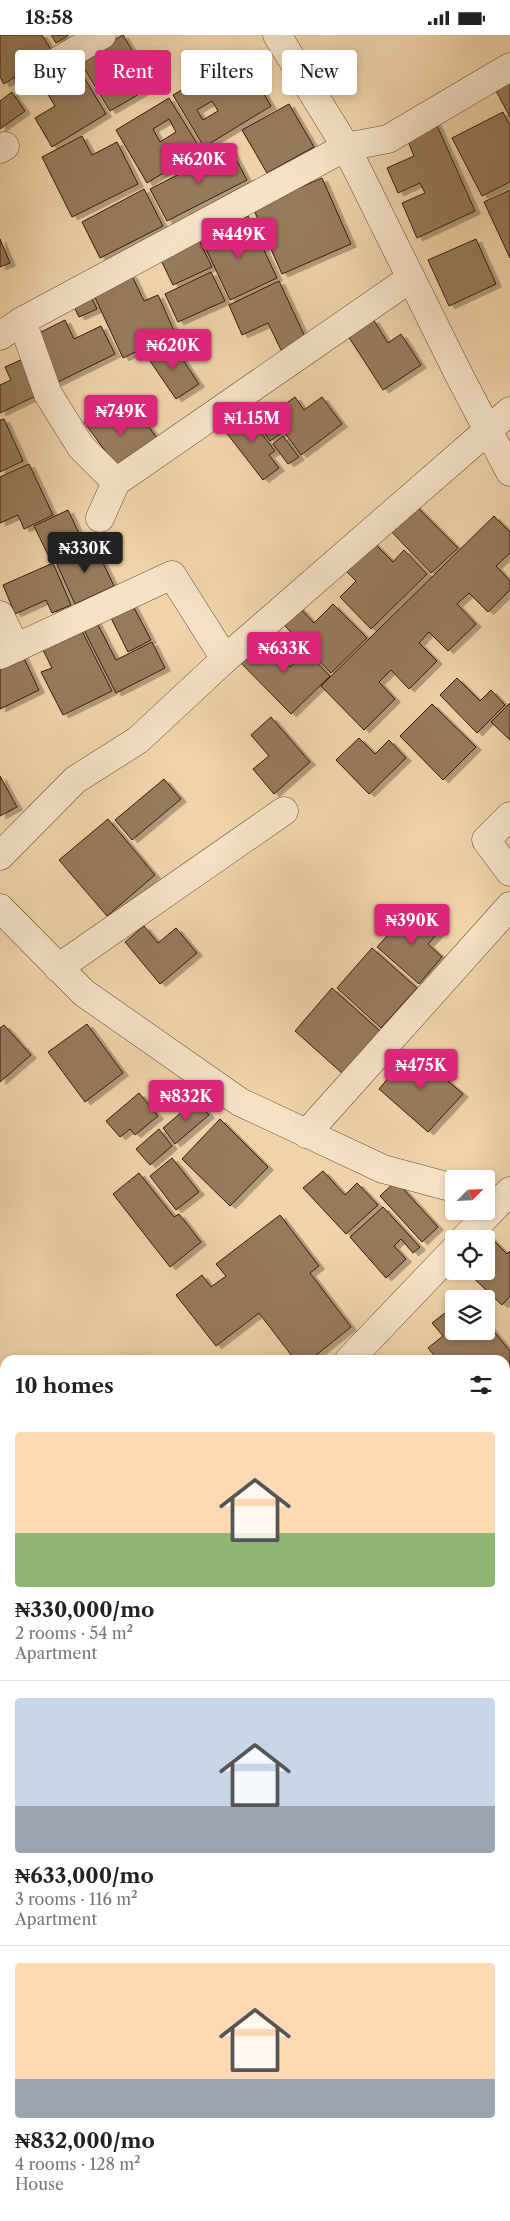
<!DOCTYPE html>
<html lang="en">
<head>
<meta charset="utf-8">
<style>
	body { margin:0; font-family:"Libre Caslon Text",serif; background:#f6f6f6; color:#222; height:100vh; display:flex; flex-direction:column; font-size:19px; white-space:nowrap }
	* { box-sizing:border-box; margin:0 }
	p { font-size:16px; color:#767676 }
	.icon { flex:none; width:28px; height:28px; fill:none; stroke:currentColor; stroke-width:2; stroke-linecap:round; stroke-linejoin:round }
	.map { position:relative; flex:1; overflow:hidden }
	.details { position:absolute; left:0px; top:1320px; width:510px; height:866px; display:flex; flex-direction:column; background:#fff; border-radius:15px 15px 0 0; box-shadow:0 2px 8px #0003 }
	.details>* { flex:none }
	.guide { position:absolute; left:15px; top:15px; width:480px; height:45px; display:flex; gap:10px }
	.needle { width:32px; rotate:66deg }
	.fabs { position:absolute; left:445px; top:1135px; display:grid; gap:10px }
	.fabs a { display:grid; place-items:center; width:50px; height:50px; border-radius:5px; background:#fff; box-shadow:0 2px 8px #0003; font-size:25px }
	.price { position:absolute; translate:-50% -42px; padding:0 11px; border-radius:5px; background:#db2777; color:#fff; font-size:16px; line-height:32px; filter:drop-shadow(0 1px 2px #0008) }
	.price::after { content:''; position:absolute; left:50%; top:30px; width:15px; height:11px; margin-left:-8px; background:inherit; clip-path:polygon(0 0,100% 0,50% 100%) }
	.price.selected { background:#222; color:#fff }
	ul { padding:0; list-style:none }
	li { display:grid; align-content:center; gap:10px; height:265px; padding:0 15px }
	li+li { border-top:1px solid #e0e0e0 }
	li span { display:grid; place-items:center; height:155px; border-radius:5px; color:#555 }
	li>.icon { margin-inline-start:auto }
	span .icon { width:90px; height:90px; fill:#fffc; stroke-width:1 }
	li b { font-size:21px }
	h2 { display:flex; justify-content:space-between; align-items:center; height:60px; padding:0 15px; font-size:21px }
	.chip { padding:0 18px; border-radius:5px; background:#fff; box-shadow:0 2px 8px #0003; font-size:18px; line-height:45px }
	.chip.selected { background:#db2777; color:#fff }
	.status { display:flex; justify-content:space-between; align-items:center; height:35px; padding:0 25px; background:#fff; direction:ltr }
	.status svg { height:14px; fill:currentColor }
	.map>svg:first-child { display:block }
	.building { fill:#977a5b; stroke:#361906; fill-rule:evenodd; filter:url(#shadow) }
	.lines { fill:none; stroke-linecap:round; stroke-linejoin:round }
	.minor-casing { stroke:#64482f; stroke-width:29 }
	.minor { stroke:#f5e2c7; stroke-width:28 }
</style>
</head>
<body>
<div class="status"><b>18:58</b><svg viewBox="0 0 49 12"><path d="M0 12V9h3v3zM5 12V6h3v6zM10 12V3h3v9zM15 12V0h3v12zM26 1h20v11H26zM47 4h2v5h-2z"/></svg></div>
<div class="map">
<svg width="510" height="2186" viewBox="0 0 510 2186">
	<defs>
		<filter id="shadow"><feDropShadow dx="5.5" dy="3" stdDeviation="0" flood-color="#0004"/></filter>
	</defs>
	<rect width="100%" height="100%" fill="#f0d3a9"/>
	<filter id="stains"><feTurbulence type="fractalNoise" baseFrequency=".004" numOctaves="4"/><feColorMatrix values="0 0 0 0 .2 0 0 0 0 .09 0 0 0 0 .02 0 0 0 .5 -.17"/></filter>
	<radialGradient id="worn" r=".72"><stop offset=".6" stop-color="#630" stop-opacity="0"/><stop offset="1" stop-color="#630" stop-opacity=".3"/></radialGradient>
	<g class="building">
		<polygon points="0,0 42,0 53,18 4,49 0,42"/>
		<polygon points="51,0 69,0 56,8"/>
		<path d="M 123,0 L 153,51 L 110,76 L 79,25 ZM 115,29 L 123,42 L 113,48 L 105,35 Z"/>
		<path d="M 241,20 L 271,71 L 204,112 L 173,60 ZM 212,66 L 218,76 L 203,85 L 197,75 Z"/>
		<polygon points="76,29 106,79 52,112 35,83 55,71 42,50"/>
		<polygon points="510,46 510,82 495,54"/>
		<polygon points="12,57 25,76 0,94 0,66"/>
		<path d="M 169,63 L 201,115 L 147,148 L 116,95 ZM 169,84 L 176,97 L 160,107 L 153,94 Z"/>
		<polygon points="289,69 314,112 267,138 242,95"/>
		<polygon points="503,77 510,91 510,147 482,161 452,103"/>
		<polygon points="435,86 475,176 417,203 402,168 425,158 420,148 398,158 387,133 414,121 405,99"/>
		<polygon points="82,101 92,120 117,107 138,149 72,182 42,122"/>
		<polygon points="230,113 247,145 167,186 150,154"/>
		<polygon points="322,143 351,209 282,239 253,173"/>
		<polygon points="144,154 163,191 100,223 82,187"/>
		<polygon points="510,155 510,223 484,167"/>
		<polygon points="248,181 277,243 230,265 200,201 217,193 226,211 244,203 236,186"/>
		<polygon points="197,201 212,232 173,250 158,219"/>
		<polygon points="0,204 10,228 0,232"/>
		<polygon points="476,204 496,249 449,271 428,225"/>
		<polygon points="211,237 225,266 178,287 165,259"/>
		<polygon points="131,239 144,266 158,260 175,298 123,323 92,256"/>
		<polygon points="279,246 306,304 281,315 268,288 242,300 229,270"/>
		<polygon points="88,255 97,274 79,282 70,263"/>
		<polygon points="373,284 388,308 401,299 421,330 383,355 348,301"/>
		<polygon points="65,285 74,304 101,291 115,319 54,349 31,302"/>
		<polygon points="171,307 199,349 176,364 148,323"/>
		<polygon points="25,323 42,358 0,378 0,350 11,345 5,332"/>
		<polygon points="295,362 304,375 322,362 342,389 301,420 271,379"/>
		<polygon points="108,371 124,393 141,381 159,406 119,435 84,387"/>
		<polygon points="263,373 282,398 270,406 252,381"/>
		<polygon points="244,376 275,416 269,420 279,433 263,445 222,392"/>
		<polygon points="4,384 23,426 0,437 0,385"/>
		<polygon points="283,401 299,422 288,429 273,409"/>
		<polygon points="29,429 53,480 24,494 18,480 0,488 0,442"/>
		<polygon points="410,465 458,513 431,538 385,490"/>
		<polygon points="68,475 84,509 50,524 34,491"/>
		<polygon points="494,481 510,497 510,518 496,531 510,546 510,555 488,577 469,558 457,569 476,589 448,616 429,597 419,608 437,626 409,654 391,635 379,647 395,664 364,695 321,651"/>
		<polygon points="370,504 393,527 404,515 427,539 371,594 340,562 356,546 342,532"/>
		<polygon points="94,509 114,551 75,569 56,527"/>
		<polygon points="53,528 71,570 52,578 46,565 15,579 3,550"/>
		<polygon points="132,569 151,605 128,617 110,581"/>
		<polygon points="333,569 367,603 331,638 281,587 298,571 314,588"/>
		<polygon points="96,586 116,625 152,607 165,633 116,658 83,593"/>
		<polygon points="80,592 112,656 63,680 41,637 52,633 41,611"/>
		<polygon points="260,602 290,632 306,616 330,641 291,679 237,624"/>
		<polygon points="22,619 39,655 0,674 0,629"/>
		<polygon points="457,643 480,666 491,655 505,670 477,698 440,660"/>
		<polygon points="510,668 510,705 491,687"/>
		<polygon points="432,669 476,712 443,745 400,701"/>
		<polygon points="271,682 310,727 274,759 253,734 269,721 251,700"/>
		<polygon points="359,703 375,719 389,705 406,723 369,759 336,725"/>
		<polygon points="0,741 17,772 0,781"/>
		<polygon points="164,744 181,764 132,805 115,785"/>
		<polygon points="108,784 155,840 107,881 59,825"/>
		<polygon points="413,872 440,896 428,909 442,922 419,949 377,912"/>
		<polygon points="144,891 158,908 176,893 197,918 160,949 125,907"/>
		<polygon points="372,913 417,953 381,993 337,953"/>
		<polygon points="332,953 381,997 343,1039 295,996"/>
		<polygon points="87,989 123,1038 85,1067 48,1017"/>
		<polygon points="4,990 31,1020 0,1047 0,993"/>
		<polygon points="412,1015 463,1059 428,1097 379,1054"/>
		<polygon points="139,1058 158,1081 135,1100 130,1094 120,1102 106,1086"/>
		<polygon points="196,1065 209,1080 175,1109 163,1093"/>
		<polygon points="220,1084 268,1132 230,1171 182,1124"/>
		<polygon points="159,1094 172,1111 150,1130 136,1114"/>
		<polygon points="172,1123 199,1157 176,1175 150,1141"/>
		<polygon points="323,1136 345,1160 357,1148 378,1170 346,1199 303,1153"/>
		<polygon points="139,1138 174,1182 179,1179 201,1207 170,1232 113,1159"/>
		<polygon points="396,1146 438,1192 422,1207 380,1161"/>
		<polygon points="383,1172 420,1212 413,1218 401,1204 394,1211 406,1224 386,1243 350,1202"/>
		<polygon points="280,1180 319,1231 310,1238 351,1292 310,1325 295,1325 259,1278 216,1311 176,1260 202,1240 211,1252 226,1241 216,1229"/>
		<polygon points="487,1199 507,1219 510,1216 510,1261 502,1270 466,1236 486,1236 486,1204 482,1204"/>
		<polygon points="454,1271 454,1296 486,1296 486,1287 510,1316 510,1333 505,1337 505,1325 438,1325 428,1313 443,1301 432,1288"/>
		<polygon points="5,1421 5,1498 0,1488 0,1423"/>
		<polygon points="0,1590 5,1600 5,1602 0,1605"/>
		<polygon points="510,1613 510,1659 509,1660 505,1655 505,1617"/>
		<polygon points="5,1678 5,1716 0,1706 0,1680"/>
		<polygon points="510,1678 510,1750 505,1743 505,1682"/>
		<polygon points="5,1741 5,1773 0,1775 0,1743"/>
		<polygon points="505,1750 510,1757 510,1776 505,1780"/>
		<polygon points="505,1848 510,1853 510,1894 505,1888"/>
		<polygon points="510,1905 510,1936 505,1931 505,1909"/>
		<polygon points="505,1936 510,1941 510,1972 505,1977"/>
		<polygon points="505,2094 510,2099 510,2140 505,2145"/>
		<polygon points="505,2169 510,2174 510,2186 475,2186 470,2181 505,2181"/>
		<polygon points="269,2181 334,2181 324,2186 271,2186"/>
		<polygon points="389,2181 452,2181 454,2186 392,2186"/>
	</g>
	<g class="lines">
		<g class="minor-casing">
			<g id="minor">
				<polyline points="277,0 346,112 460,342 510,437"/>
				<polyline points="29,43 102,0"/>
				<polyline points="0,114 5,111"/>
				<polyline points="22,286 48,359 81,412 116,447"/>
				<polyline points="0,301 22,286 346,112 388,104 510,32"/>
				<polyline points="100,483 116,447 411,243"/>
				<polyline points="0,580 16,613"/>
				<polyline points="0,620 172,540 225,624"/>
				<polyline points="510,781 486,805 510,837"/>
				<polyline points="0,821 75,745 138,705 225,624 510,376"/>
				<polyline points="0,873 84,958 240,1067 383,1134 454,1153"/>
				<polyline points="58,933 284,776"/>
				<polyline points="306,1099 510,871"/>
				<polyline points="464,1204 510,1156"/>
				<polyline points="349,1325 454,1215"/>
				<polyline points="0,1528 5,1525"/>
				<polyline points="505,1543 510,1539"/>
				<polyline points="0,1547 5,1560"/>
				<polyline points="505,1572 510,1578"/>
				<polyline points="0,1621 5,1619"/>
				<polyline points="505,1801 510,1797"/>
				<polyline points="0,1812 5,1811"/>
				<polyline points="0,1992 5,1991"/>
				<polyline points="505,2049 510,2045"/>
				<polyline points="362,2181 365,2186"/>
			</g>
		</g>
		<use href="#minor" class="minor"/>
	</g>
	<rect width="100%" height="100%" filter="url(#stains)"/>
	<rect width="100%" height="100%" fill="url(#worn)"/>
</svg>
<div class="fabs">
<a><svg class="needle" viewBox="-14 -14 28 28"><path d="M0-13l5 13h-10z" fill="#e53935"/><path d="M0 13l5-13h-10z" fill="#767676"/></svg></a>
<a><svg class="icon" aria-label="locate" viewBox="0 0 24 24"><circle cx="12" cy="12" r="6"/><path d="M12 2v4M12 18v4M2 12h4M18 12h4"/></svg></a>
<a><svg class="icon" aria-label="layers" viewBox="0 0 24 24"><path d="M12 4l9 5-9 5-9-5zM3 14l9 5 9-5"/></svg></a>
</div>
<b class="price" style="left:199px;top:150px">₦620K</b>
<b class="price" style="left:239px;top:225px">₦449K</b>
<b class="price" style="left:173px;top:336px">₦620K</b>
<b class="price" style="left:121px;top:402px">₦749K</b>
<b class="price" style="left:252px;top:409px">₦1.15M</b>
<b class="price selected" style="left:85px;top:539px">₦330K</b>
<b class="price" style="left:284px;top:639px">₦633K</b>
<b class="price" style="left:412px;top:911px">₦390K</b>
<b class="price" style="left:421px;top:1056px">₦475K</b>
<b class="price" style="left:186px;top:1087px">₦832K</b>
<div class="guide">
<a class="chip">Buy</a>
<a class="chip selected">Rent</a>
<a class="chip">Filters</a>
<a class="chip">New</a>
</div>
<section class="details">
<h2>10 homes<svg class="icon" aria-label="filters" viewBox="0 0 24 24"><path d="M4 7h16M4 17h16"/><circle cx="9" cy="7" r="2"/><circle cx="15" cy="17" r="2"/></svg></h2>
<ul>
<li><span style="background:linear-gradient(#ffd9b3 65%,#8fb573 0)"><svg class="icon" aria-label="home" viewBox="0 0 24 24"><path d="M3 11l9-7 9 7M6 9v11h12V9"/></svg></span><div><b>₦330,000/mo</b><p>2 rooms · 54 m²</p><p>Apartment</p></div></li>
<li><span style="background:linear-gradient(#c9d6e8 70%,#9aa5b1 0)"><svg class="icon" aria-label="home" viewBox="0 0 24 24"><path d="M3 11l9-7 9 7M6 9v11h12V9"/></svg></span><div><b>₦633,000/mo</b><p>3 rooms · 116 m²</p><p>Apartment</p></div></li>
<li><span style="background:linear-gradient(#ffd9b3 75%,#9aa5b1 0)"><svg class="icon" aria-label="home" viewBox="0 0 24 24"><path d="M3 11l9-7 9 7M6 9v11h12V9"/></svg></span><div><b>₦832,000/mo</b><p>4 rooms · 128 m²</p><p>House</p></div></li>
</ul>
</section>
</div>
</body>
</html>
